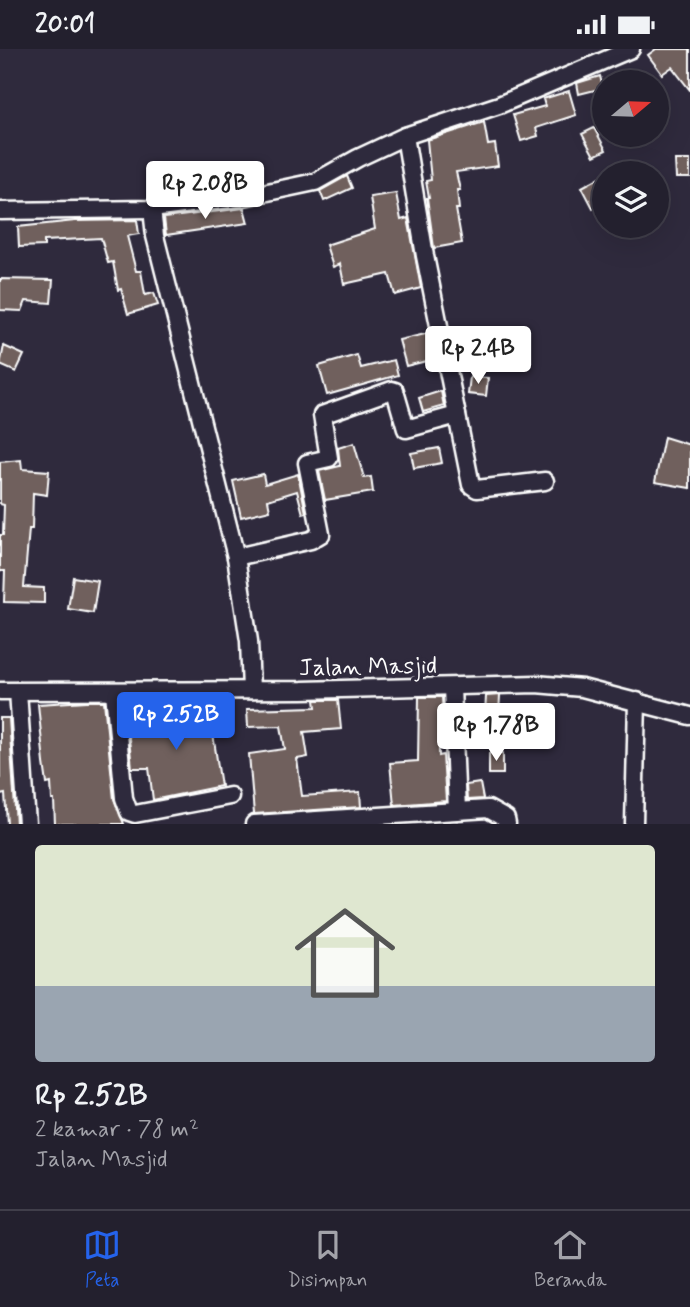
<!DOCTYPE html>
<html lang="id">
<head>
<meta charset="utf-8">
<style>
	body { margin:0; font-family:Mynerve,sans-serif; background:#2b2836; color:#f1f3f6; height:100vh; display:flex; flex-direction:column; font-size:26px; white-space:nowrap }
	* { box-sizing:border-box; margin:0 }
	p { font-size:23px; color:#a3a3aa }
	.icon { flex:none; width:38px; height:38px; fill:none; stroke:currentColor; stroke-width:2; stroke-linecap:round; stroke-linejoin:round }
	.map { position:relative; height:775px; overflow:hidden }
	.sheet { display:flex; flex-direction:column; background:#23202e; flex:1 }
	.sheet>* { flex:none }
	.needle { width:46px; rotate:71deg }
	.buttons { position:absolute; left:592px; top:21px; display:grid; gap:14px }
	.buttons a { display:grid; place-items:center; width:77px; height:77px; border-radius:50%; background:#23202e; box-shadow:0 7px 28px #0002,0 0 0 2px #403e4a; font-size:35px }
	.price { position:absolute; translate:-50% -60px; padding:0 16px; border-radius:7px; background:#fff; color:#222; font-size:23px; line-height:46px; filter:drop-shadow(0 2px 4px #0008) }
	.price::after { content:''; position:absolute; left:50%; top:42px; width:21px; height:16px; margin-left:-10px; background:inherit; clip-path:polygon(0 0,100% 0,50% 100%) }
	.price.active { background:#2563eb; color:#fff }
	ul { padding:0; list-style:none }
	li { display:grid; align-content:center; gap:14px; height:371px; padding:0 35px }
	li span { display:grid; place-items:center; height:217px; border-radius:7px; color:#555 }
	li>.icon { margin-inline-start:auto }
	span .icon { width:126px; height:126px; fill:#fffc; stroke-width:1 }
	li b { font-size:30px }
	.status { display:flex; justify-content:space-between; align-items:center; height:49px; padding:0 35px; background:#23202e; direction:ltr }
	.status svg { height:19px; fill:currentColor }
	.tabs { display:flex; justify-content:space-around; align-items:center; height:98px; border-top:2px solid #403e4a; background:#23202e; font-size:19px; color:#a3a3aa }
	.tabs a { display:grid; justify-items:center; gap:4px }
	.tabs .active { color:#2563eb }
	.map>svg:first-child { display:block }
	.building { fill:#70605d; stroke:#fff; stroke-width:2 }
	.lines { fill:none; stroke-linecap:round; stroke-linejoin:round }
	.minor-casing { stroke:#fff; stroke-width:21 }
	.minor { stroke:#2f2a3d; stroke-width:16 }
	.labels { text-anchor:middle; stroke-width:7; stroke-linejoin:round; paint-order:stroke }
	.street-label { font-size:24px; fill:#fff; stroke:#2f2a3d }
</style>
</head>
<body>
<div class="status"><b>20:01</b><svg viewBox="0 0 49 12"><path d="M0 12V9h3v3zM5 12V6h3v6zM10 12V3h3v9zM15 12V0h3v12zM26 1h20v11H26zM47 4h2v5h-2z"/></svg></div>
<div class="map">
<svg width="690" height="775" viewBox="0 0 690 775">
	<rect width="100%" height="100%" fill="#2f2a3d"/>
	<filter id="ink" filterUnits="userSpaceOnUse"><feTurbulence type="fractalNoise" baseFrequency=".0143" numOctaves="2"/><feDisplacementMap in="SourceGraphic" scale="14" xChannelSelector="R" yChannelSelector="G"/><feConvolveMatrix kernelMatrix="1 2 1 2 8 2 1 2 1" color-interpolation-filters="sRGB"/></filter>
	<g filter="url(#ink)">
		<g class="building">
			<polygon points="656,0 690,0 690,41 672,18 662,25 648,6"/>
			<polygon points="600,27 603,39 579,45 577,34"/>
			<polygon points="569,42 576,66 536,79 538,87 521,92 513,66 545,57 543,50"/>
			<polygon points="484,73 488,96 495,95 498,117 456,123 460,141 457,141 459,160 456,160 462,194 434,199 427,149 429,149 426,132 431,131 427,91"/>
			<polygon points="594,79 606,101 594,107 582,85"/>
			<polygon points="675,111 690,111 690,129 676,129"/>
			<polygon points="604,126 604,153 593,159 582,138"/>
			<polygon points="347,127 352,139 324,152 320,142"/>
			<polygon points="396,144 401,171 408,169 421,239 395,246 389,225 344,235 340,215 333,218 326,196 375,180 370,148"/>
			<polygon points="244,159 248,174 166,186 164,169"/>
			<polygon points="137,171 139,185 127,187 136,222 141,222 145,246 154,244 158,256 128,265 121,240 118,241 113,213 108,214 101,189 44,192 44,197 19,198 18,178 75,172"/>
			<polygon points="0,230 53,231 51,254 26,252 22,262 0,261"/>
			<polygon points="430,284 435,310 406,317 399,291"/>
			<polygon points="4,297 24,306 16,323 0,316"/>
			<polygon points="474,298 478,315 458,319 455,302"/>
			<polygon points="357,306 361,319 394,311 398,326 327,346 319,317"/>
			<polygon points="470,328 488,329 486,347 468,345"/>
			<polygon points="441,342 444,357 423,363 419,349"/>
			<polygon points="664,388 690,396 690,439 655,433"/>
			<polygon points="354,394 364,429 371,428 373,443 325,451 319,422 340,417 338,399"/>
			<polygon points="439,399 442,414 414,419 411,404"/>
			<polygon points="21,411 22,420 49,422 47,446 33,444 32,480 29,480 24,538 44,539 44,554 4,553 5,522 0,522 0,486 3,486 4,456 0,455 0,413"/>
			<polygon points="263,425 265,435 298,425 306,464 303,465 297,442 268,451 270,461 241,468 233,432"/>
			<polygon points="73,528 98,532 93,564 68,560"/>
			<polygon points="500,646 499,666 485,666 486,647"/>
			<polygon points="419,648 442,648 443,669 439,669 439,707 443,706 446,752 394,756 390,714 418,712"/>
			<polygon points="315,651 338,651 341,680 304,683 308,708 297,710 302,747 360,743 361,758 254,765 249,705 285,700 281,677 248,678 247,660 316,658"/>
			<polygon points="87,652 104,652 114,750 124,775 55,775 54,751 52,751 51,734 47,735 44,714 38,655"/>
			<polygon points="210,658 223,658 223,685 213,685 221,737 153,751 149,719 132,719 126,660 144,659 145,672 193,672 193,668 210,667"/>
			<polygon points="0,669 9,669 16,775 7,775 5,745 0,746"/>
			<rect x="489" y="704" width="14" height="21"/>
			<polygon points="480,734 483,750 467,751 466,736"/>
		</g>
		<g class="lines">
			<g class="minor-casing">
				<g id="minor">
					<polyline points="405,87 425,207 471,436 477,440 545,432"/>
					<polyline points="152,160 155,187 236,508 249,592 251,641"/>
					<polyline points="0,162 152,160 244,148 315,133 358,109 405,87 499,56 631,0"/>
					<polyline points="236,508 311,491 321,485 307,414 329,409 322,366 392,341 395,342 406,380 457,366"/>
					<polyline points="452,638 457,762"/>
					<polyline points="0,642 302,641 536,635 582,639 690,667"/>
					<polyline points="18,642 27,775"/>
					<polyline points="114,643 124,749 129,763 135,765 230,747"/>
					<polyline points="254,775 488,760 506,770 507,775"/>
					<polyline points="634,775 637,652"/>
				</g>
			</g>
			<use href="#minor" class="minor"/>
		</g>
	</g>
	<g class="labels">
		<g class="street-label">
			<text transform="translate(368 617) rotate(-1)" y="8">Jalan Masjid</text>
		</g>
	</g>
</svg>
<div class="buttons">
<a><svg class="needle" viewBox="-14 -14 28 28"><path d="M0-13l5 13h-10z" fill="#e53935"/><path d="M0 13l5-13h-10z" fill="#a3a3aa"/></svg></a>
<a><svg class="icon" aria-label="layers" viewBox="0 0 24 24"><path d="M12 4l9 5-9 5-9-5zM3 14l9 5 9-5"/></svg></a>
</div>
<b class="price" style="left:205px;top:172px">Rp 2.08B</b>
<b class="price" style="left:478px;top:337px">Rp 2.4B</b>
<b class="price active" style="left:176px;top:703px">Rp 2.52B</b>
<b class="price" style="left:496px;top:714px">Rp 1.78B</b>
</div>
<section class="sheet">
<ul>
<li><span style="background:linear-gradient(#dfe7d0 65%,#9aa5b1 0)"><svg class="icon" aria-label="home" viewBox="0 0 24 24"><path d="M3 11l9-7 9 7M6 9v11h12V9"/></svg></span><div><b>Rp 2.52B</b><p>2 kamar · 78 m²</p><p>Jalan Masjid</p></div></li>
</ul>
</section>
<nav class="tabs">
<a class="active"><svg class="icon" aria-label="map" viewBox="0 0 24 24"><path d="M3 6l6-2 6 2 6-2v14l-6 2-6-2-6 2zM9 4v14M15 6v14"/></svg>Peta</a>
<a><svg class="icon" aria-label="saved" viewBox="0 0 24 24"><path d="M7 4h10v16l-5-4-5 4z"/></svg>Disimpan</a>
<a><svg class="icon" aria-label="home" viewBox="0 0 24 24"><path d="M3 11l9-7 9 7M6 9v11h12V9"/></svg>Beranda</a>
</nav>
</body>
</html>
